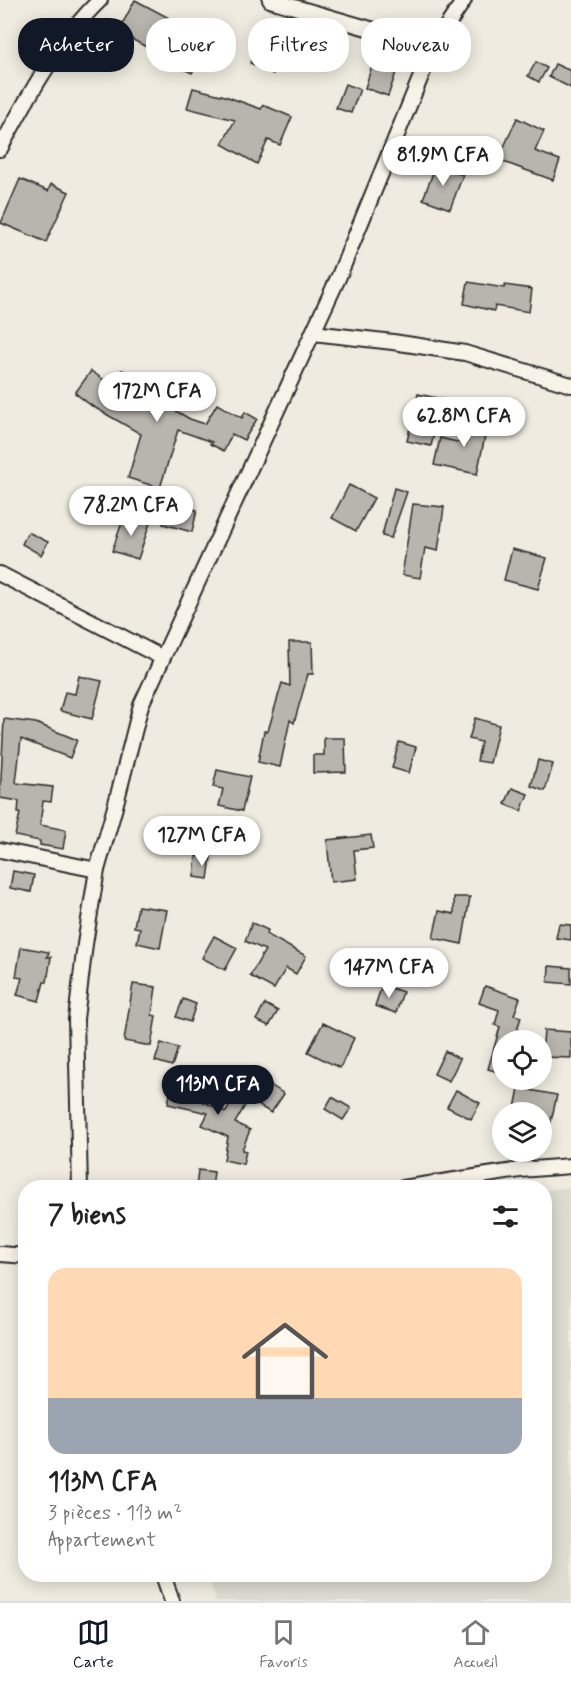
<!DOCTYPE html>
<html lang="fr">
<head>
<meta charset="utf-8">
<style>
	body { margin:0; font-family:Mynerve,sans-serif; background:#f2f2f2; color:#222; height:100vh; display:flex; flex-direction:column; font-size:22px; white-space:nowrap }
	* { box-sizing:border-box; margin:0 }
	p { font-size:20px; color:#767676 }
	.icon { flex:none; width:33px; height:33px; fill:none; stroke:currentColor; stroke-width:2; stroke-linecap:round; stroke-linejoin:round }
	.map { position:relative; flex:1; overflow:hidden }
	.details { position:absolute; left:18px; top:1180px; width:534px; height:402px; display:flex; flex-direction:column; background:#fff; border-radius:24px; box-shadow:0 3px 15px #0003 }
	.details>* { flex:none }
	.banner { position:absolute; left:18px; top:18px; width:536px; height:54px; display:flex; gap:12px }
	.fabs { position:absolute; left:492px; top:1030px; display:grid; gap:12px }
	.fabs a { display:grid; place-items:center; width:60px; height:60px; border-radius:50%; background:#fff; box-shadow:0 3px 15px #0003; font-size:30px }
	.price { position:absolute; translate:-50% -51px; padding:0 14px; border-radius:21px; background:#fff; color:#222; font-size:20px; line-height:39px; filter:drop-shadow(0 2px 3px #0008) }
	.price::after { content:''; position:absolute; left:50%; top:36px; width:18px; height:14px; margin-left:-9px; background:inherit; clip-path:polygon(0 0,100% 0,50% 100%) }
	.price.on { background:#111827; color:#fff }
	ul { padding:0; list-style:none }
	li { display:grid; align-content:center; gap:12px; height:318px; padding:0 30px }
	li span { display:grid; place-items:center; height:186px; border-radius:18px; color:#555 }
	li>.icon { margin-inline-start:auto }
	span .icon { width:108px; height:108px; fill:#fffc; stroke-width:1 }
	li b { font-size:26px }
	h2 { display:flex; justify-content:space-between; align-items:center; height:72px; padding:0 30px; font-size:26px }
	.tag { padding:0 21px; border-radius:24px; background:#fff; box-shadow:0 3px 15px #0003; font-size:21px; line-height:54px }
	.tag.on { background:#111827; color:#fff }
	.menu { display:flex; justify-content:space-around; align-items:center; height:84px; border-top:2px solid #e0e0e0; background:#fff; font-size:16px; color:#767676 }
	.menu a { display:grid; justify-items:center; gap:3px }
	.menu .on { color:#111827 }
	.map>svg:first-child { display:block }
	.built { fill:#dedbd1 }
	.building { fill:#b8b5ae; stroke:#2b2b2b; stroke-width:1.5 }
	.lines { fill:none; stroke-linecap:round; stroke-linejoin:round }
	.minor-casing { stroke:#2b2b2b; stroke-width:18 }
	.minor { stroke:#f7f3e8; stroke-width:14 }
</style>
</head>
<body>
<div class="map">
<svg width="571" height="1601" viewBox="0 0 571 1601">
	<rect width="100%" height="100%" fill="#efebe0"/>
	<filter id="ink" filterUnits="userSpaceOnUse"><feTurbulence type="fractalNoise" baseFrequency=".0167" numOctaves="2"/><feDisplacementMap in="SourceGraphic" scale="12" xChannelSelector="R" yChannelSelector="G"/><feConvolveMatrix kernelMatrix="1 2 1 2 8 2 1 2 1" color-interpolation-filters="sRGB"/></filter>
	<g filter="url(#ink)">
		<polygon class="built" points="571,1187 571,1601 216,1601 208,1575 544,1575 545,1190"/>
		<g class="building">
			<polygon points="135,0 171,19 154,51 118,32"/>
			<polygon points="317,38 336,48 324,71 306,61"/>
			<polygon points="260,40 284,51 273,74 250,63"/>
			<polygon points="185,55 198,61 192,73 179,67"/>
			<polygon points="375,56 399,64 388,96 365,88"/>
			<polygon points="536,62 547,68 539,82 528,76"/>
			<polygon points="555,64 571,71 571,88 549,77"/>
			<polygon points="345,84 360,89 351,113 336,108"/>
			<polygon points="193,88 225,96 261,109 263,105 292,117 280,145 268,140 257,164 222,144 235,120 187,108"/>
			<polygon points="517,118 544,131 535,151 560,160 553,180 498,160"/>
			<polygon points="436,165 463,175 450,209 423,199"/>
			<polygon points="20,179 48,191 51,184 69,192 46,242 1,223"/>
			<polygon points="468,282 504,288 505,285 532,289 529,312 495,306 494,311 464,304"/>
			<polygon points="122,370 150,386 146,394 190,419 205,424 217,404 242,418 245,412 257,419 244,440 232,434 224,451 210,444 212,442 178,430 160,488 128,478 141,434 92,406 75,393 91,371 113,386"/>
			<polygon points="418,394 442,399 431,446 407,441"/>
			<polygon points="470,414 489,417 477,474 434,465 440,438 466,444"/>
			<polygon points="349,485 374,498 356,531 332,518"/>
			<polygon points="394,488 407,492 391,538 382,536"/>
			<polygon points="169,502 197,510 192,532 163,524"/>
			<polygon points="413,504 444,507 438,551 425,548 420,578 402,575"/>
			<polygon points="125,514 150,523 138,559 112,551"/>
			<polygon points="28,532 48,542 41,555 22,544"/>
			<polygon points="512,549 547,558 538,589 504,580"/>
			<polygon points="289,642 312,642 313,674 308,674 294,723 290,720 280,767 258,762 264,731 268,731 282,683 290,686"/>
			<polygon points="79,676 102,681 92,719 60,711 65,692 75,694"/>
			<polygon points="475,718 499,725 490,763 477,761 481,742 469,739"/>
			<polygon points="4,719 36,723 77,740 70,758 21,739 16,783 53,787 51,802 43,801 40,825 66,830 63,849 40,845 40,841 15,836 20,813 18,813 19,801 0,798"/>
			<polygon points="324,738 345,738 346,772 313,773 313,755 324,755"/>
			<polygon points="399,742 416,747 409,773 392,768"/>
			<polygon points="538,760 553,764 545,791 531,786"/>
			<polygon points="217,770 250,777 242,811 219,806 223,789 213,787"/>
			<polygon points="512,788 528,794 521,811 505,804"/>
			<polygon points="371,835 373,848 354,850 357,879 331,882 327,840"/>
			<polygon points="196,856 211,857 208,879 194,877"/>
			<polygon points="13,871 34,875 31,892 10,888"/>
			<polygon points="454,897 470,897 462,944 433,938 439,911 454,914"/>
			<polygon points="138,906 167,910 160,948 137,943 140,928 134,927"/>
			<polygon points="252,923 268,930 266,934 306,956 296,974 286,968 274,989 250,976 265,950 245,941"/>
			<polygon points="559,924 571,925 571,940 556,938"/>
			<polygon points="214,936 237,948 225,970 202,958"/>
			<polygon points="21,947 49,952 47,957 51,957 47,982 44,982 39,1001 17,995 22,978 16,977"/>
			<polygon points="549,966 571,968 571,984 548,982"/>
			<polygon points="133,984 156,987 152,1015 156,1016 151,1046 124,1041"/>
			<polygon points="382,985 403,992 396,1013 375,1006"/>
			<polygon points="485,986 520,998 514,1015 521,1017 514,1041 502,1041 502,1073 488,1069 500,1027 495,1025 499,1010 479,1003"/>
			<polygon points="183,999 196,1004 190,1022 176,1017"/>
			<polygon points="265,1004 278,1011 269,1026 256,1020"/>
			<polygon points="323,1023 354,1038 340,1068 308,1052"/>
			<polygon points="544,1030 571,1032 571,1058 542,1057"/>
			<polygon points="161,1043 178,1048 172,1066 155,1061"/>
			<polygon points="445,1051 460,1059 449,1081 434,1074"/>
			<polygon points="173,1080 196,1085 193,1097 226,1112 242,1083 254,1090 235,1123 250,1130 242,1150 246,1151 243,1164 224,1160 228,1137 202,1125 208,1113 168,1104"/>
			<polygon points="269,1084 284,1094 271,1113 258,1105 258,1100"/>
			<polygon points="519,1088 557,1095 547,1139 542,1138 542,1113 514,1113"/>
			<polygon points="456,1090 480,1103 471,1119 447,1107"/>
			<polygon points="332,1097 351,1108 343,1120 325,1109"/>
			<polygon points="198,1170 214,1172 212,1188 196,1188"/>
		</g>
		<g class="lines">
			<g class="minor-casing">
				<g id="minor">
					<polyline points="270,0 433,47"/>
					<path d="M 0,149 C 26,100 60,38 100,0"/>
					<polyline points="313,333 393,342 465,353 571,385"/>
					<polyline points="0,574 161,657"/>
					<polyline points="0,850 97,870"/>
					<polyline points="80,1188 76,1019 85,944 97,870 115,807 141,705 339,276 433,47 464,0"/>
					<polyline points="403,1188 520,1170 571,1166"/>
					<polyline points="0,1254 26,1256"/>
					<polyline points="163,1575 172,1601"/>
				</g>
			</g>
			<use href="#minor" class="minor"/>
		</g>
	</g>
</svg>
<div class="fabs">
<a><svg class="icon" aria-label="locate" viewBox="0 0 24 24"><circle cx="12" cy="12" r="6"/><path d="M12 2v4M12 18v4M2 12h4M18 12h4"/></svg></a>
<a><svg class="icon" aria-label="layers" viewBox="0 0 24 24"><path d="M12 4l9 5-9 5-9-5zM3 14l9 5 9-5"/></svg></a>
</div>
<b class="price" style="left:443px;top:187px">81.9M CFA</b>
<b class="price" style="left:157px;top:423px">172M CFA</b>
<b class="price" style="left:464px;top:448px">62.8M CFA</b>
<b class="price" style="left:131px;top:537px">78.2M CFA</b>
<b class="price" style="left:202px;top:867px">127M CFA</b>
<b class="price" style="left:389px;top:999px">147M CFA</b>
<b class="price on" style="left:218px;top:1116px">113M CFA</b>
<div class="banner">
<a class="tag on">Acheter</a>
<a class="tag">Louer</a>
<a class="tag">Filtres</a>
<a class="tag">Nouveau</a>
</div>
<section class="details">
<h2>7 biens<svg class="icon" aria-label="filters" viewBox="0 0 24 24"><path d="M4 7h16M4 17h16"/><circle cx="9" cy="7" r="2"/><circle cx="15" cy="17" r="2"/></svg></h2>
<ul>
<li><span style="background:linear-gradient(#ffd9b3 70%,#9aa5b1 0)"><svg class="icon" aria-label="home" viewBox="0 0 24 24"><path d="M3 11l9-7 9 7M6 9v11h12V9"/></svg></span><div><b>113M CFA</b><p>3 pièces · 113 m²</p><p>Appartement</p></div></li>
</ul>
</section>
</div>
<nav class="menu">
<a class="on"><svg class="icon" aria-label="map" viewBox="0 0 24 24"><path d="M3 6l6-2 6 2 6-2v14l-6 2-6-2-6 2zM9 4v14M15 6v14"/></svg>Carte</a>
<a><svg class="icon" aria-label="saved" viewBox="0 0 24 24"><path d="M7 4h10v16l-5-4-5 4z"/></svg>Favoris</a>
<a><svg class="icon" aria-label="home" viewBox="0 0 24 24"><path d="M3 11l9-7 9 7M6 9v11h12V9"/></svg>Accueil</a>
</nav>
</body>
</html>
